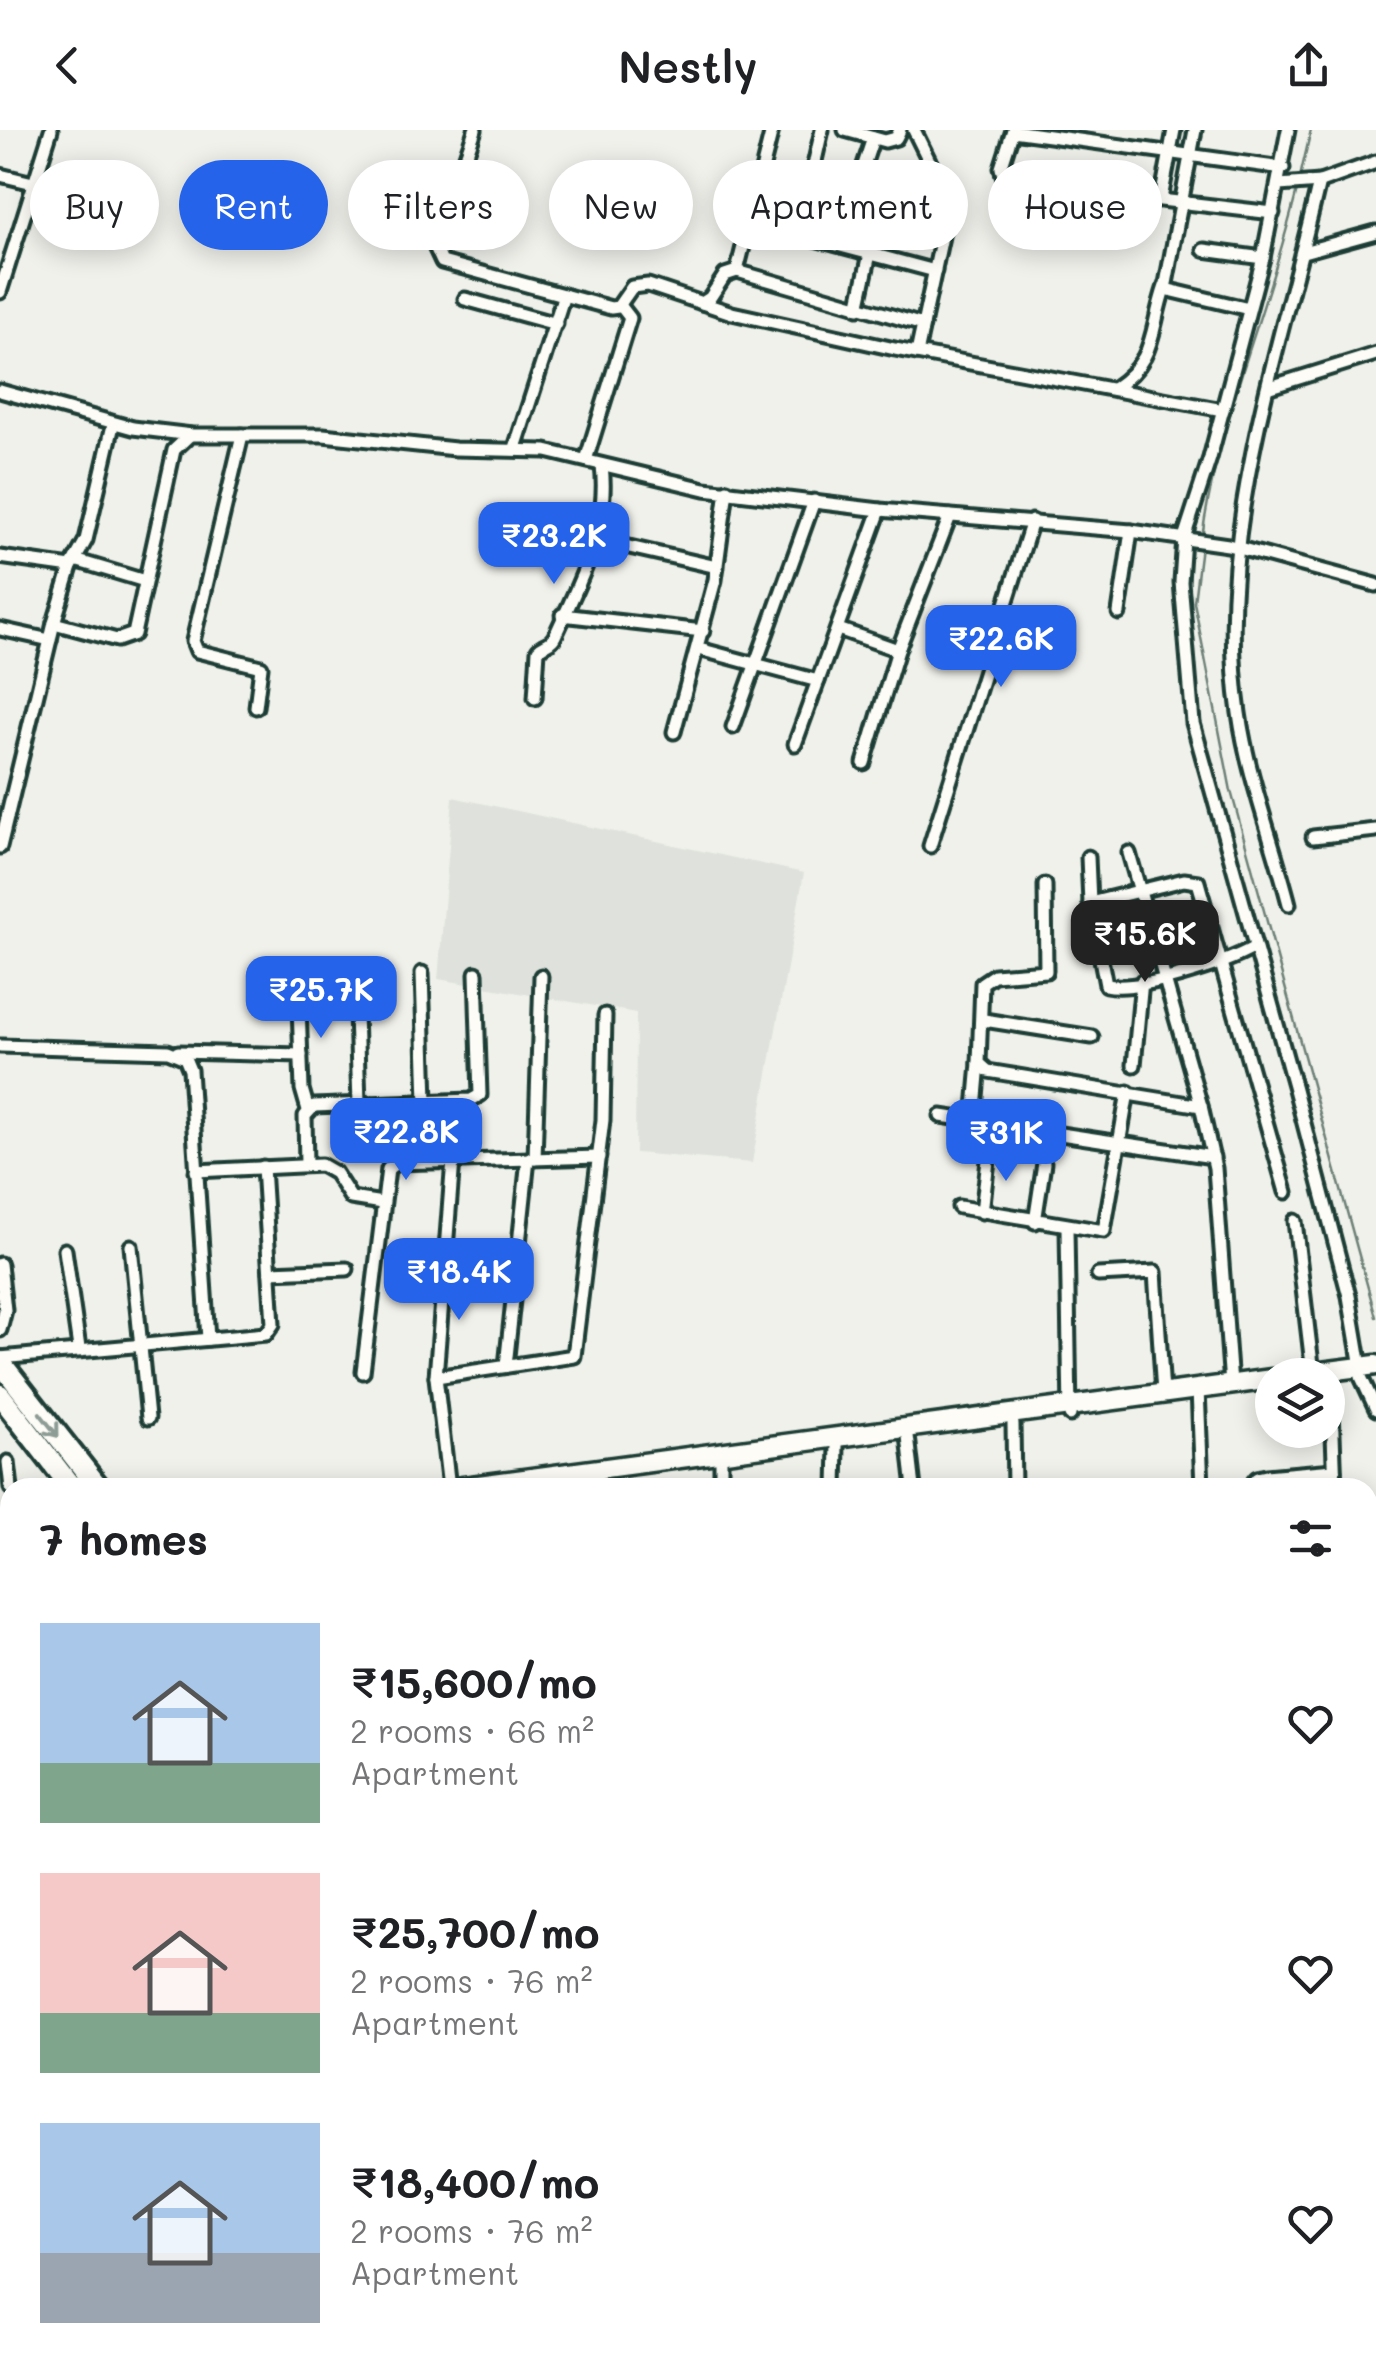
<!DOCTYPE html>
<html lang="en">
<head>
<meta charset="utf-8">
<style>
	body { margin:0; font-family:Mali,sans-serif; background:#f2f2f2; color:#202124; height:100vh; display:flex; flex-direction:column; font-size:38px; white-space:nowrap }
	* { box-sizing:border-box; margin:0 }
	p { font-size:32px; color:#757577 }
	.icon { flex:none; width:55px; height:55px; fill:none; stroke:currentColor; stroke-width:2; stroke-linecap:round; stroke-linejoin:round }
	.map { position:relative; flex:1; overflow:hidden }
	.sheet { position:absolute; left:0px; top:1348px; width:1378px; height:892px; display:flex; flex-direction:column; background:#fff; border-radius:30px 30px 0 0; box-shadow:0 5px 25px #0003 }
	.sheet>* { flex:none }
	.guide { position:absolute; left:30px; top:30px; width:1318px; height:90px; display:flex; gap:20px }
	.controls { position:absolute; left:1255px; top:1228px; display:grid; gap:20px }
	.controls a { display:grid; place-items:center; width:90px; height:90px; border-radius:50%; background:#fff; box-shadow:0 5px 25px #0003; font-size:50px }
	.price { position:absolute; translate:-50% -85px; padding:0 22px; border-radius:20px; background:#2563eb; color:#fff; font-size:32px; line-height:65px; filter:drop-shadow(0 2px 5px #0008) }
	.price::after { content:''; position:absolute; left:50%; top:60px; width:30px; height:22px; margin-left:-15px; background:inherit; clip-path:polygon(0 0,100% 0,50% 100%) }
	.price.on { background:#222; color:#fff }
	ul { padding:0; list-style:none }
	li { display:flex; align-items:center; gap:30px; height:250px; padding:0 40px }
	li span { display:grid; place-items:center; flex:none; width:280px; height:200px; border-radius:0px; color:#555 }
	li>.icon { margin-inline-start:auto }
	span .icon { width:120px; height:120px; fill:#fffc; stroke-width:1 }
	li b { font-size:42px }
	h2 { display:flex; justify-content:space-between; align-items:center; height:120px; padding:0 40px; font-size:42px }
	.pill { padding:0 35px; border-radius:45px; background:#fff; box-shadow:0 5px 25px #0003; font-size:35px; line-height:90px }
	.pill.on { background:#2563eb; color:#fff }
	header { display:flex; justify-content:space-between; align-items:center; height:130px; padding:0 40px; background:#fff; font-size:45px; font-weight:600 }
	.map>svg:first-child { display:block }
	.built { fill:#dfe2dc }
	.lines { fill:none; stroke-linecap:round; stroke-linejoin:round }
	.stream { stroke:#6c8077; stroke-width:2.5 }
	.minor-casing { stroke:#1f3d34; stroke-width:19 }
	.primary-casing { stroke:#1f3d34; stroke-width:25 }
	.trunk-casing { stroke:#1f3d34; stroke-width:28 }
	.minor { stroke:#fdfcf7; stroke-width:11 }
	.primary { stroke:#fdfcf7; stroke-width:18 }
	.trunk { stroke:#fdfcf7; stroke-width:20 }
	.oneway { stroke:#8e9c96 }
</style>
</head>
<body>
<header><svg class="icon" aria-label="back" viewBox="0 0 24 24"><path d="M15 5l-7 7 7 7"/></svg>Nestly<svg class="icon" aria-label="share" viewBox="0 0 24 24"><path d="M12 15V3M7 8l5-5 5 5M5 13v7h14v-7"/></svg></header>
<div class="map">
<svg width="1376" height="2239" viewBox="0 0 1376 2239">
	<rect width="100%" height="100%" fill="#f0f1eb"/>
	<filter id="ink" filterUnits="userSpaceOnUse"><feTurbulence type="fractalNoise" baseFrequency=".01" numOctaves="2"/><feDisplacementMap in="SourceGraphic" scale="20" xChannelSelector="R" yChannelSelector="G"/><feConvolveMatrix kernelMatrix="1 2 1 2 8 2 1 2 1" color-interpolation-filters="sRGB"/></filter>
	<g filter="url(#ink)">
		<polygon class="built" points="453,667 804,743 752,1033 635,1023 636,883 438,849"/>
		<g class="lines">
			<g class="stream">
				<polyline points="1300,47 1311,0"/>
				<path d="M 1202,408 C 1218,289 1269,177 1297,60"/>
				<polyline points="1201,416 1194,472 1231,661 1376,1187"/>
			</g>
			<g class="minor-casing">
				<g id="minor">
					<polyline points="475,0 435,117 442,132 611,178 618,177 632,157 648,155 732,183 895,219 1223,280"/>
					<polyline points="772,0 737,141 923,195"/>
					<polyline points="845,0 885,11 896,8 900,0"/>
					<polyline points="914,0 942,57 947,83 917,223"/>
					<polyline points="1013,0 1001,38 1005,52 1273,83"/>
					<polyline points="1195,0 1165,159 1249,179"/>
					<polyline points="1288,0 1263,128 1210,328 1184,408 1181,452 1193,593 1295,959 1349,1166 1361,1237"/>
					<polyline points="1013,1 1283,38"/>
					<polyline points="0,45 33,53"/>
					<polyline points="810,53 822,0"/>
					<polyline points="1279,55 1320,52 1376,32"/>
					<polyline points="855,62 873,8"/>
					<polyline points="1161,69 1174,0"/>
					<polyline points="747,91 935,141"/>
					<polyline points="1204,120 1263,128"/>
					<polyline points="1303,122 1376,102"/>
					<polyline points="0,162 51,0"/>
					<polyline points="465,169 556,194"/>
					<polyline points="702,173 710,168 725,145 737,141"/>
					<polyline points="858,178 881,74"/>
					<polyline points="1270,257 1376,224"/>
					<path d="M 1113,259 C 1158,229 1149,202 1165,156"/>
					<polyline points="0,261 133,298 192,305 323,305 455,319 546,321 705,359 880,380 1131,401 1228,415 1376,455"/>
					<polyline points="242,305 193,511 197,521 261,537 256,577"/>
					<polyline points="515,318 564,165"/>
					<polyline points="586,330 630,188 620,175"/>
					<polyline points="594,409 717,437"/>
					<polyline points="0,427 71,437"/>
					<polyline points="75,430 145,451"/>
					<polyline points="1119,483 1131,401"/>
					<polyline points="562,485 703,501"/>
					<polyline points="54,493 117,510 134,504 174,320 190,305"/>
					<polyline points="0,499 50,510"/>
					<polyline points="838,499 898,520"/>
					<polyline points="699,519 818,551"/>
					<path d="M 535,568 L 538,520 C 544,513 551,515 555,506 C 579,453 610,397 602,336"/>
					<polyline points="733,597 814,371"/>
					<polyline points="674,602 715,450 727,360"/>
					<polyline points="795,614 880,380"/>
					<polyline points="864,633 898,520 950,386"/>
					<polyline points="1313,707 1376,700"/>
					<polyline points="930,716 1032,391"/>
					<polyline points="0,717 54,493 71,437 86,410 113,295"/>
					<polyline points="1129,723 1201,976"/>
					<path d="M 1088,727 L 1090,773 L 1106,855 C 1139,862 1225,834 1255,817"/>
					<polyline points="1045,755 1046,841 994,845 982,853 979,933 988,941 1201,976 1215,1038 1231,1255"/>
					<polyline points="1090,773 1184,750 1198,752 1286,1062"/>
					<path d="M 1289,774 C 1273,711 1248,647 1239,583 C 1213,404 1279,224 1319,52"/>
					<polyline points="422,843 426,972"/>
					<polyline points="298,849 302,959 308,980"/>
					<polyline points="355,853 359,973"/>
					<polyline points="984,890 1092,907"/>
					<polyline points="0,916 168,921 185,928 190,940 208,1209"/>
					<polyline points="178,922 301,925"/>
					<polyline points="1134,935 1142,851"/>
					<polyline points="941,986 1213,1027"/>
					<polyline points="974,990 979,933"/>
					<polyline points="535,1029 541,846"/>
					<polyline points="306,1034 305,986 314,976 471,970 480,965 476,843"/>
					<polyline points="196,1041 321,1035 335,1043 351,1068 382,1073"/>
					<polyline points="959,1077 1104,1101 1128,962"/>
					<polyline points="982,1082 989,1022"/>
					<polyline points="1295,1091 1313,1243"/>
					<polyline points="1035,1092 1044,1033"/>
					<polyline points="1067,1098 1070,1285"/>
					<polyline points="131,1116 148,1288"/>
					<polyline points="65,1120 79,1218"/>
					<polyline points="0,1134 5,1180 0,1200"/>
					<polyline points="270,1142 347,1139"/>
					<polyline points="1098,1145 1155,1142 1163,1263"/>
					<polyline points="0,1228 266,1204 273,1194 263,1037"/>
					<polyline points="506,1236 528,1029"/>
					<polyline points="363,1242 388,1039 396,1033 599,1027"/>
					<polyline points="436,1247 574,1226 603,990 605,885"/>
					<polyline points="1361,1247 1376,1279"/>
					<polyline points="1331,1251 1335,1358"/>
					<polyline points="1198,1259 1202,1358"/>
					<polyline points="1013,1294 1014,1358"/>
					<polyline points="908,1306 914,1358"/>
					<polyline points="721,1331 721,1358"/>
					<polyline points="8,1332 11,1358"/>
					<polyline points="449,1358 436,1247 453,1030"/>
					<polyline points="597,1358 597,1349"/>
					<polyline points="836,1358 837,1315"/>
					<polyline points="1249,1358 1257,1348 1266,1346 1334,1340"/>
					<polyline points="1368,1390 1376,1390"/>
					<polyline points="1368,1719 1376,1719"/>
					<polyline points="1368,1750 1376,1750"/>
					<polyline points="0,1820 10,1821"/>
					<polyline points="1368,1897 1372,1897"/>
					<polyline points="0,2118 10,2117"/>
					<polyline points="308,2230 310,2239"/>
					<polyline points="708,2230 716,2239"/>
					<polyline points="1148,2230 1155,2239"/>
					<polyline points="1357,2230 1358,2239"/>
					<polyline points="63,2239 63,2230"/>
					<polyline points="122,2239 123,2230"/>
					<polyline points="182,2239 183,2230"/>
					<polyline points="529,2239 531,2230"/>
					<polyline points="595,2239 597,2230"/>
					<polyline points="650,2239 651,2230"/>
					<polyline points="696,2239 697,2230"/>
					<polyline points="915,2239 915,2230"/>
					<polyline points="965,2239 969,2230"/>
				</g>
			</g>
			<g class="primary-casing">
				<g id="primary">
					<polyline points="1298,1245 1376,1235"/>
					<polyline points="456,1358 1272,1249"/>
				</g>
			</g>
			<g class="trunk-casing">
				<g id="trunk">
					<polyline points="0,1232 99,1358"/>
					<polyline points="0,1265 72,1358"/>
					<polyline points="0,1424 10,1422"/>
					<polyline points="734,2230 741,2239"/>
					<polyline points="763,2230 769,2239"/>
				</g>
			</g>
			<use href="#minor" class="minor"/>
			<use href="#primary" class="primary"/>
			<use href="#trunk" class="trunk"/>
		</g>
		<defs><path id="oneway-shaft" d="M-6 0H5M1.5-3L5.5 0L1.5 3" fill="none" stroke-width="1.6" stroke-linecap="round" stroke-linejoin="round" transform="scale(2.5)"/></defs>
		<use class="oneway" href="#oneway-shaft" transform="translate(49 1295) rotate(52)"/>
	</g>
</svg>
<div class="controls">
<a><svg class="icon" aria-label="layers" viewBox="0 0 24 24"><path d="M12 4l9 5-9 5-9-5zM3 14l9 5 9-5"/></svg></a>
</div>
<b class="price" style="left:554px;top:457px">₹23.2K</b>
<b class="price" style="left:1001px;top:560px">₹22.6K</b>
<b class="price on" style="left:1145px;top:855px">₹15.6K</b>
<b class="price" style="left:321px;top:911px">₹25.7K</b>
<b class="price" style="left:406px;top:1053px">₹22.8K</b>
<b class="price" style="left:1006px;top:1054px">₹31K</b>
<b class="price" style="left:459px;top:1193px">₹18.4K</b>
<div class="guide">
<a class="pill">Buy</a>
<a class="pill on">Rent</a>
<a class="pill">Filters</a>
<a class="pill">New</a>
<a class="pill">Apartment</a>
<a class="pill">House</a>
</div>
<section class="sheet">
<h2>7 homes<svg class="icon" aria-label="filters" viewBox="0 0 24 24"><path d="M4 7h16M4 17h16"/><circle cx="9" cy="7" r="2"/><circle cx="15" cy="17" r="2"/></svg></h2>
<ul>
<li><span style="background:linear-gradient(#a9c7e8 70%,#7fa58c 0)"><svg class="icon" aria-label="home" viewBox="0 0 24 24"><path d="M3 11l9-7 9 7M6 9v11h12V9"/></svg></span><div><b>₹15,600/mo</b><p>2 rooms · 66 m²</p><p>Apartment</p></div><svg class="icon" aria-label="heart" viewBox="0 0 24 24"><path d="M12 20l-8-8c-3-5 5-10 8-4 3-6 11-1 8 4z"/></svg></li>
<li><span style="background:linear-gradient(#f6c9c9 70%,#7fa58c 0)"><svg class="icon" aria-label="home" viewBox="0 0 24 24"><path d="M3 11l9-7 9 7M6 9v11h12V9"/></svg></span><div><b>₹25,700/mo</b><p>2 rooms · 76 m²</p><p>Apartment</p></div><svg class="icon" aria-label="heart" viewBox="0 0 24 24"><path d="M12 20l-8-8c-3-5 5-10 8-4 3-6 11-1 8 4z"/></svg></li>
<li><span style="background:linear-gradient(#a9c7e8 65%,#9aa5b1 0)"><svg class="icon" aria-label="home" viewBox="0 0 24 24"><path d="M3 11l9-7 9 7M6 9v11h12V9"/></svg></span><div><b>₹18,400/mo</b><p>2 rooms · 76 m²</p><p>Apartment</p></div><svg class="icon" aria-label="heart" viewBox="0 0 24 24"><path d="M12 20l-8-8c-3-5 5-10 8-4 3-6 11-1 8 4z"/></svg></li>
</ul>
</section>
</div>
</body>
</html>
